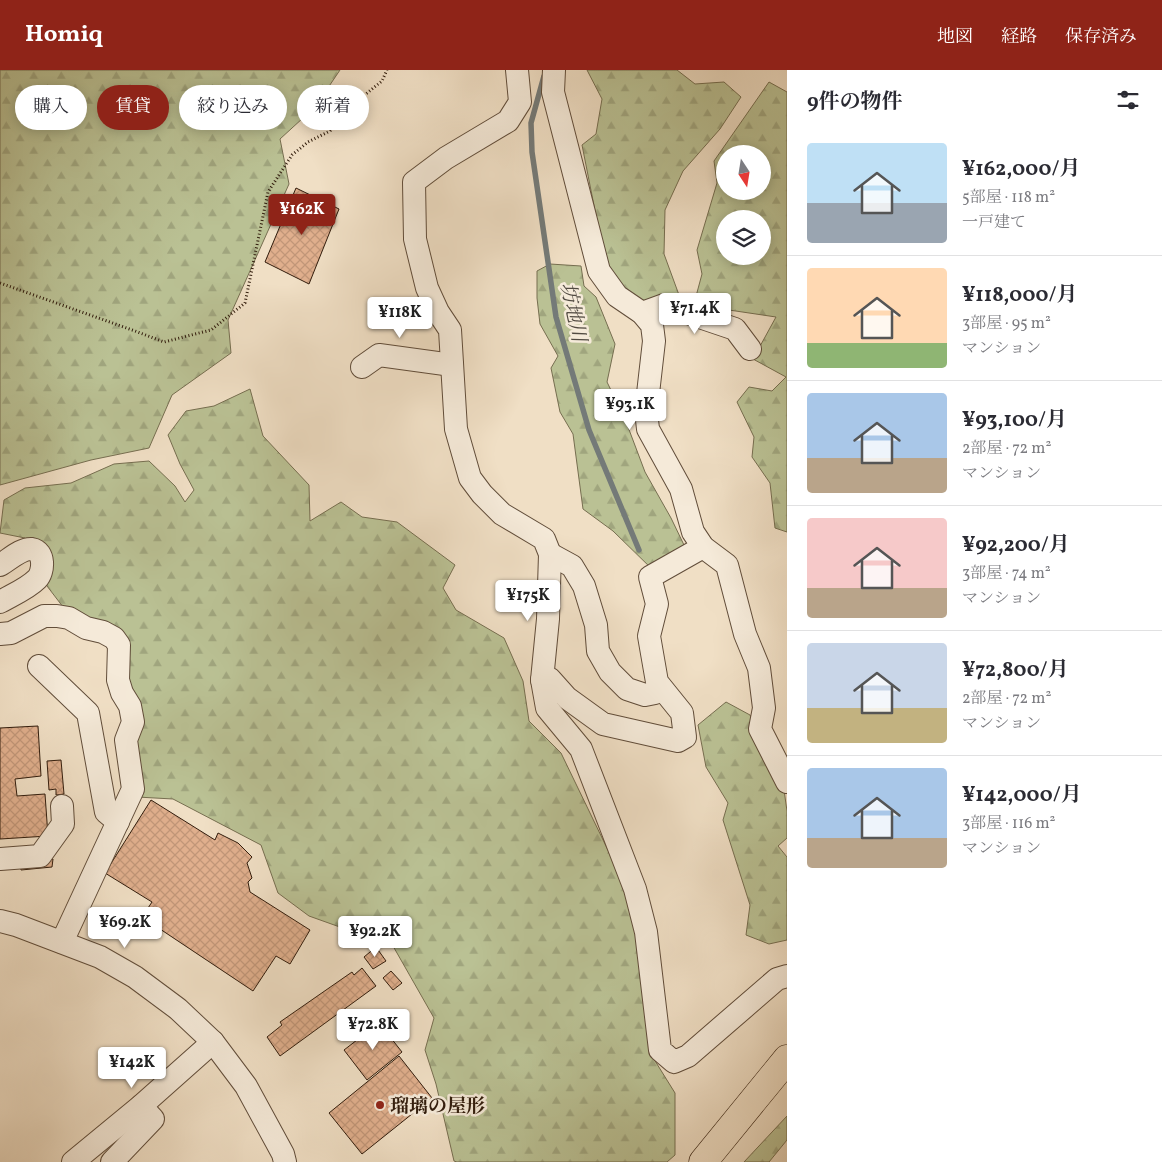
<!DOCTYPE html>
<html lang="ja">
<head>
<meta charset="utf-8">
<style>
	body { margin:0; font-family:Vollkorn,"Noto Serif JP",serif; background:#f7f7f7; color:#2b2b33; height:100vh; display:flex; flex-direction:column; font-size:19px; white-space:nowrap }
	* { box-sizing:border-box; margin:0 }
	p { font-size:16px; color:#7c7c81 }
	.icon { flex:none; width:28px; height:28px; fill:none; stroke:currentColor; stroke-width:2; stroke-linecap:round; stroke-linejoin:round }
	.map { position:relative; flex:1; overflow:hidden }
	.sheet { display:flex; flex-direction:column; background:#fff; width:375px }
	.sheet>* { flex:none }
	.banner { position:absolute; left:15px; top:15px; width:475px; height:45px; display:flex; gap:10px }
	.needle { width:32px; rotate:168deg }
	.buttons { position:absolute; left:716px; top:75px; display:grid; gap:10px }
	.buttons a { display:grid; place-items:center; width:55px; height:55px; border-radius:50%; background:#fff; box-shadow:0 2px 12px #0003; font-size:25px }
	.price { position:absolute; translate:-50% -42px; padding:0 11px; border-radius:5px; background:#fff; color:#222; font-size:16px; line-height:32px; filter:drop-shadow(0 1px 2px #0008) }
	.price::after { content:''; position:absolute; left:50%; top:30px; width:15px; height:11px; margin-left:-8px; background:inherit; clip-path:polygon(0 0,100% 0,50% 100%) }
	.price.active { background:#8f2418; color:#fff }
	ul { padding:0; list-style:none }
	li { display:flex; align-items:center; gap:15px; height:125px; padding:0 20px }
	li+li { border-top:1px solid #e1e1e2 }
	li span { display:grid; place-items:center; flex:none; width:140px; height:100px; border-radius:5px; color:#555 }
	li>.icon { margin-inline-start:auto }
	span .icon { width:60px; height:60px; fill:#fffc; stroke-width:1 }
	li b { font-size:21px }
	h2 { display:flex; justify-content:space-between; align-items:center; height:60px; padding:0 20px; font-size:21px }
	.tag { padding:0 18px; border-radius:22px; background:#fff; box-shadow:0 2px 12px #0003; font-size:18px; line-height:45px }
	.tag.active { background:#8f2418; color:#fff }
	header { display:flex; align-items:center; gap:30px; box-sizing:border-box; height:70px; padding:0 25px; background:#8f2418; color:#fff }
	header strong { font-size:24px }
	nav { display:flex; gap:28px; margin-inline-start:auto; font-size:18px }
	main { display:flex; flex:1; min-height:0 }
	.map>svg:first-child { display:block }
	.forest { fill:url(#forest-firs); stroke:#766e50; fill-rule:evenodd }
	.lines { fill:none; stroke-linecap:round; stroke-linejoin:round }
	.stream { stroke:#747a78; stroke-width:5.5 }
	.building { fill:url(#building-cross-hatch); stroke:#311c0c }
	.minor-casing { stroke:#614d3a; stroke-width:24 }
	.highway-casing { stroke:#311c0c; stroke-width:29 }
	.path { stroke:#311c0c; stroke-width:3; stroke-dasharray:1 2.5; stroke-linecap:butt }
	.minor { stroke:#f5ead9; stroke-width:22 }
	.highway { stroke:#f0dfc5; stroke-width:28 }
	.poi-dot { fill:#8f2418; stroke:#f5ead9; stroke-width:2 }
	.labels { text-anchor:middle; stroke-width:5; stroke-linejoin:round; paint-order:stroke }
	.poi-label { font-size:19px; font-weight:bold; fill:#311c0c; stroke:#f5ead9; text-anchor:start }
	.water-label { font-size:20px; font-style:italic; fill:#524b42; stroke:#f5ead9 }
</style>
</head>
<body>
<header>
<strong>Homiq</strong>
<nav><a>地図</a><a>経路</a><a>保存済み</a></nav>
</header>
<main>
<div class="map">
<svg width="787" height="1092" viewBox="0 0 787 1092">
	<defs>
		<pattern id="forest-firs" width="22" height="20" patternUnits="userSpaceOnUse" patternTransform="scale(1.25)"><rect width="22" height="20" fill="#bac194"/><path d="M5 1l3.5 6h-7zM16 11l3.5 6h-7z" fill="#a0a57e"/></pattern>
		<pattern id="building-cross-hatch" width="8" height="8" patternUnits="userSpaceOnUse" patternTransform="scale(1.25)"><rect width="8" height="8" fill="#e0af8d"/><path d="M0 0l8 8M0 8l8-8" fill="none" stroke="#c19678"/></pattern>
	</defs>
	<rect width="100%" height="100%" fill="#f0dfc5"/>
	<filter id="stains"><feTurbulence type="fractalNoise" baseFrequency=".004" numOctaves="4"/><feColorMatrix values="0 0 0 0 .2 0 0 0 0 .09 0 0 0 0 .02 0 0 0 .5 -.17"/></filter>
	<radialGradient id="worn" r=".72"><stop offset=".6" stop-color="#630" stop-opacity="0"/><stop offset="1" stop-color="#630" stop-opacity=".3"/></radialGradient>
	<g class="forest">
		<polygon points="0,0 340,0 315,37 280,69 289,114 228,250 231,283 172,325 149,378 91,390 0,415"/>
		<polygon points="587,0 677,0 695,14 724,12 741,27 720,59 683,101 665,140 664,184 679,225 648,233 625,226 606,196 582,75 596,64 602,29"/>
		<path d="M 769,12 L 787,22 L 787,462 L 775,458 L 770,413 L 752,387 L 754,367 L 737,332 L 749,317 L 772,321 L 786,307 L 753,289 L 776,247 L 729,240 L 695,230 L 702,204 L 697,180 L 717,113 L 714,91 ZM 725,84 L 762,84 L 762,121 L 725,121 ZM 725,149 L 762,149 L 762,186 L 725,186 Z"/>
		<polygon points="550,194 581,196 584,216 596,227 615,274 607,312 625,349 645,402 671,448 684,475 654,501 613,461 583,439 573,364 560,342 551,298 558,286 540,254 537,228 537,201"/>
		<polygon points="250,319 263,366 309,415 310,451 341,432 362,447 397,452 455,495 443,518 456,540 504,568 523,611 529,651 561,683 620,805 640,875 652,986 675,1023 675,1085 667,1092 457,1092 454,1091 436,1014 425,980 434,948 393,876 309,846 278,823 261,775 173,729 137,727 117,577 73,550 47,516 29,488 25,468 0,463 4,430 25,418 71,413 114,394 149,391 175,416 185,432 194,420 180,394 168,365 186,341 214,336"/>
		<polygon points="726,632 750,645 783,713 787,741 787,768 778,776 787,787 787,870 769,874 746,865 750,835 723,750 728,733 706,697 698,655"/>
		<polygon points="787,1046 787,1070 769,1092 744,1092"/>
	</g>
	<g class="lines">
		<polyline class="stream" points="544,6 531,53 532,82 556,247 589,360 639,480"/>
	</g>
	<g class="building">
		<polygon points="296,118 339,139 309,214 265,192"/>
		<polygon points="38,656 41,706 15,709 17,726 45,724 48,766 0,769 0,658"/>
		<polygon points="61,690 64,724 56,725 56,719 49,720 47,691"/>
		<polygon points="151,730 215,770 218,763 238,773 252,787 247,793 252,808 248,812 250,822 310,860 290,894 276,886 253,921 142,847 152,832 105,803"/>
		<polygon points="53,789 52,797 21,800 20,793"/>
		<polygon points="376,877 386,891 373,899 364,887"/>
		<polygon points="362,898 376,916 280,986 267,967 282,955 280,952 352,902 354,905"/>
		<polygon points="391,901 402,913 393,920 383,908"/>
		<polygon points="379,953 402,982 367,1010 344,980"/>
		<polygon points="399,986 432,1028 362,1084 329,1043"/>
	</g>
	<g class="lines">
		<g class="minor-casing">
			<g id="minor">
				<polyline points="517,0 520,32 508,51 446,88 414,112 415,169 427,218 438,242 450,260 456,359 470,408 482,424 502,444 544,469 550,484 548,549 542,610 547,638 581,679 635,819 646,862 660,980 674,992 688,986 777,909 787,906"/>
				<polyline points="554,0 553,22 599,201 617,226 642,243 652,255 654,271 646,341 648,359 681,419 693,462 703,477 727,495 745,564 759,598 764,638 760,659 787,712"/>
				<polyline points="642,243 664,235 735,259 750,279"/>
				<polyline points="362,297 379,285 452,295"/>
				<polyline points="550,484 572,496 584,516 596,555 598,581 610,602 627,619 645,625 655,623 661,618"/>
				<path d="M 0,495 C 9,490 21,478 32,479 C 45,481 44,502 37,509 C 27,519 12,525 0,532"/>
				<polyline points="0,564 11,563 44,546 57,546 69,548 86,558 103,562 114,568 119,575 118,610 122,623 130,636 133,652 126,670 133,719 62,872"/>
				<polyline points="39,596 88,643 106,742 118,752"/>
				<polyline points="542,610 550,609 567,628 603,654 678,671 685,667 682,643 657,612 649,566 657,534 650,507 703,477"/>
				<polyline points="0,789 40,786 63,754 62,736"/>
				<polyline points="0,851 16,855 100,887 135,907 178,939 213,972 246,1016 283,1084 285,1092"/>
				<polyline points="73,1092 141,1036 213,972"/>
				<polyline points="112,1092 153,1049 141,1036"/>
			</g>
		</g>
		<g class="highway-casing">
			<polyline id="highway" points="703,1092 787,989"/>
		</g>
		<polyline class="path" points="0,213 135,261 164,272 211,260 245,233 268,122 292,85 308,72 330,61 351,36 382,11 387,0"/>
		<use href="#minor" class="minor"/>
		<use href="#highway" class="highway"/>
	</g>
	<circle class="poi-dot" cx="380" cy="1035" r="5"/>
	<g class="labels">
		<g class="poi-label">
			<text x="390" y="1042">瑠璃の屋形</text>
		</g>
		<g class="water-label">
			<text transform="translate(574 242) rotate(78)" y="7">坊地川</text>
		</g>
	</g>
	<rect width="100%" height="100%" filter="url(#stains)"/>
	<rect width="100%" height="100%" fill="url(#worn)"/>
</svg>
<div class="buttons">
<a><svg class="needle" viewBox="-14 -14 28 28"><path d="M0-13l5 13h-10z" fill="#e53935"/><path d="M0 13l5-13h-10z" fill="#7c7c81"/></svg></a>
<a><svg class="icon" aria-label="layers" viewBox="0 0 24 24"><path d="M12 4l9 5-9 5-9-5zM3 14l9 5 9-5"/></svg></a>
</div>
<b class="price active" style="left:302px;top:166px">¥162K</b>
<b class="price" style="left:695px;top:265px">¥71.4K</b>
<b class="price" style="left:400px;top:269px">¥118K</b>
<b class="price" style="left:630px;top:361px">¥93.1K</b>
<b class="price" style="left:528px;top:552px">¥175K</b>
<b class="price" style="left:125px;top:879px">¥69.2K</b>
<b class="price" style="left:375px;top:888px">¥92.2K</b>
<b class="price" style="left:373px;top:981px">¥72.8K</b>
<b class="price" style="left:132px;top:1019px">¥142K</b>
<div class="banner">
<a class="tag">購入</a>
<a class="tag active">賃貸</a>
<a class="tag">絞り込み</a>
<a class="tag">新着</a>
</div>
</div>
<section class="sheet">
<h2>9件の物件<svg class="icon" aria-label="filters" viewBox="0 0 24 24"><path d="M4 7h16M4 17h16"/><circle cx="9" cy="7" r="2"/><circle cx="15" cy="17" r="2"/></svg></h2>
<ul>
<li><span style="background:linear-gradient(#bfe0f5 60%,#9aa5b1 0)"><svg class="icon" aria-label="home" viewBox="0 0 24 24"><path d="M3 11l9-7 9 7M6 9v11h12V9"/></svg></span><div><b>¥162,000/月</b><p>5部屋 · 118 m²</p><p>一戸建て</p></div></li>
<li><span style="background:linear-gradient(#ffd9b3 75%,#8fb573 0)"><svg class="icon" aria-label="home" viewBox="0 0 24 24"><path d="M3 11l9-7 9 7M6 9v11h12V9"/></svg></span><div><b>¥118,000/月</b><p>3部屋 · 95 m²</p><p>マンション</p></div></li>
<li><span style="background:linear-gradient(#a9c7e8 65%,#b9a48a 0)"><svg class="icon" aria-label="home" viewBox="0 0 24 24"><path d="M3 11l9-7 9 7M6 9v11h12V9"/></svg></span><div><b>¥93,100/月</b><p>2部屋 · 72 m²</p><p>マンション</p></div></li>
<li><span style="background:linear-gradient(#f6c9c9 70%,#b9a48a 0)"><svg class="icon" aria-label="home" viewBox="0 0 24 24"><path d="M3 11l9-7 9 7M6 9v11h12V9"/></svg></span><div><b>¥92,200/月</b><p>3部屋 · 74 m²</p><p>マンション</p></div></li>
<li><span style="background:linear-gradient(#c9d6e8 65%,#c2b280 0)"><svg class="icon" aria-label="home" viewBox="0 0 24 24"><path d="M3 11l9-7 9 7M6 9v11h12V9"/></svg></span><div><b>¥72,800/月</b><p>2部屋 · 72 m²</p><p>マンション</p></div></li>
<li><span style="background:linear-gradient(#a9c7e8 70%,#b9a48a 0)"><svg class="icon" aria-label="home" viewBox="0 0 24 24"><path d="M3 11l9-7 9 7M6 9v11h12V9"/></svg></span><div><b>¥142,000/月</b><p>3部屋 · 116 m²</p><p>マンション</p></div></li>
</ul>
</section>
</main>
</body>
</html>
